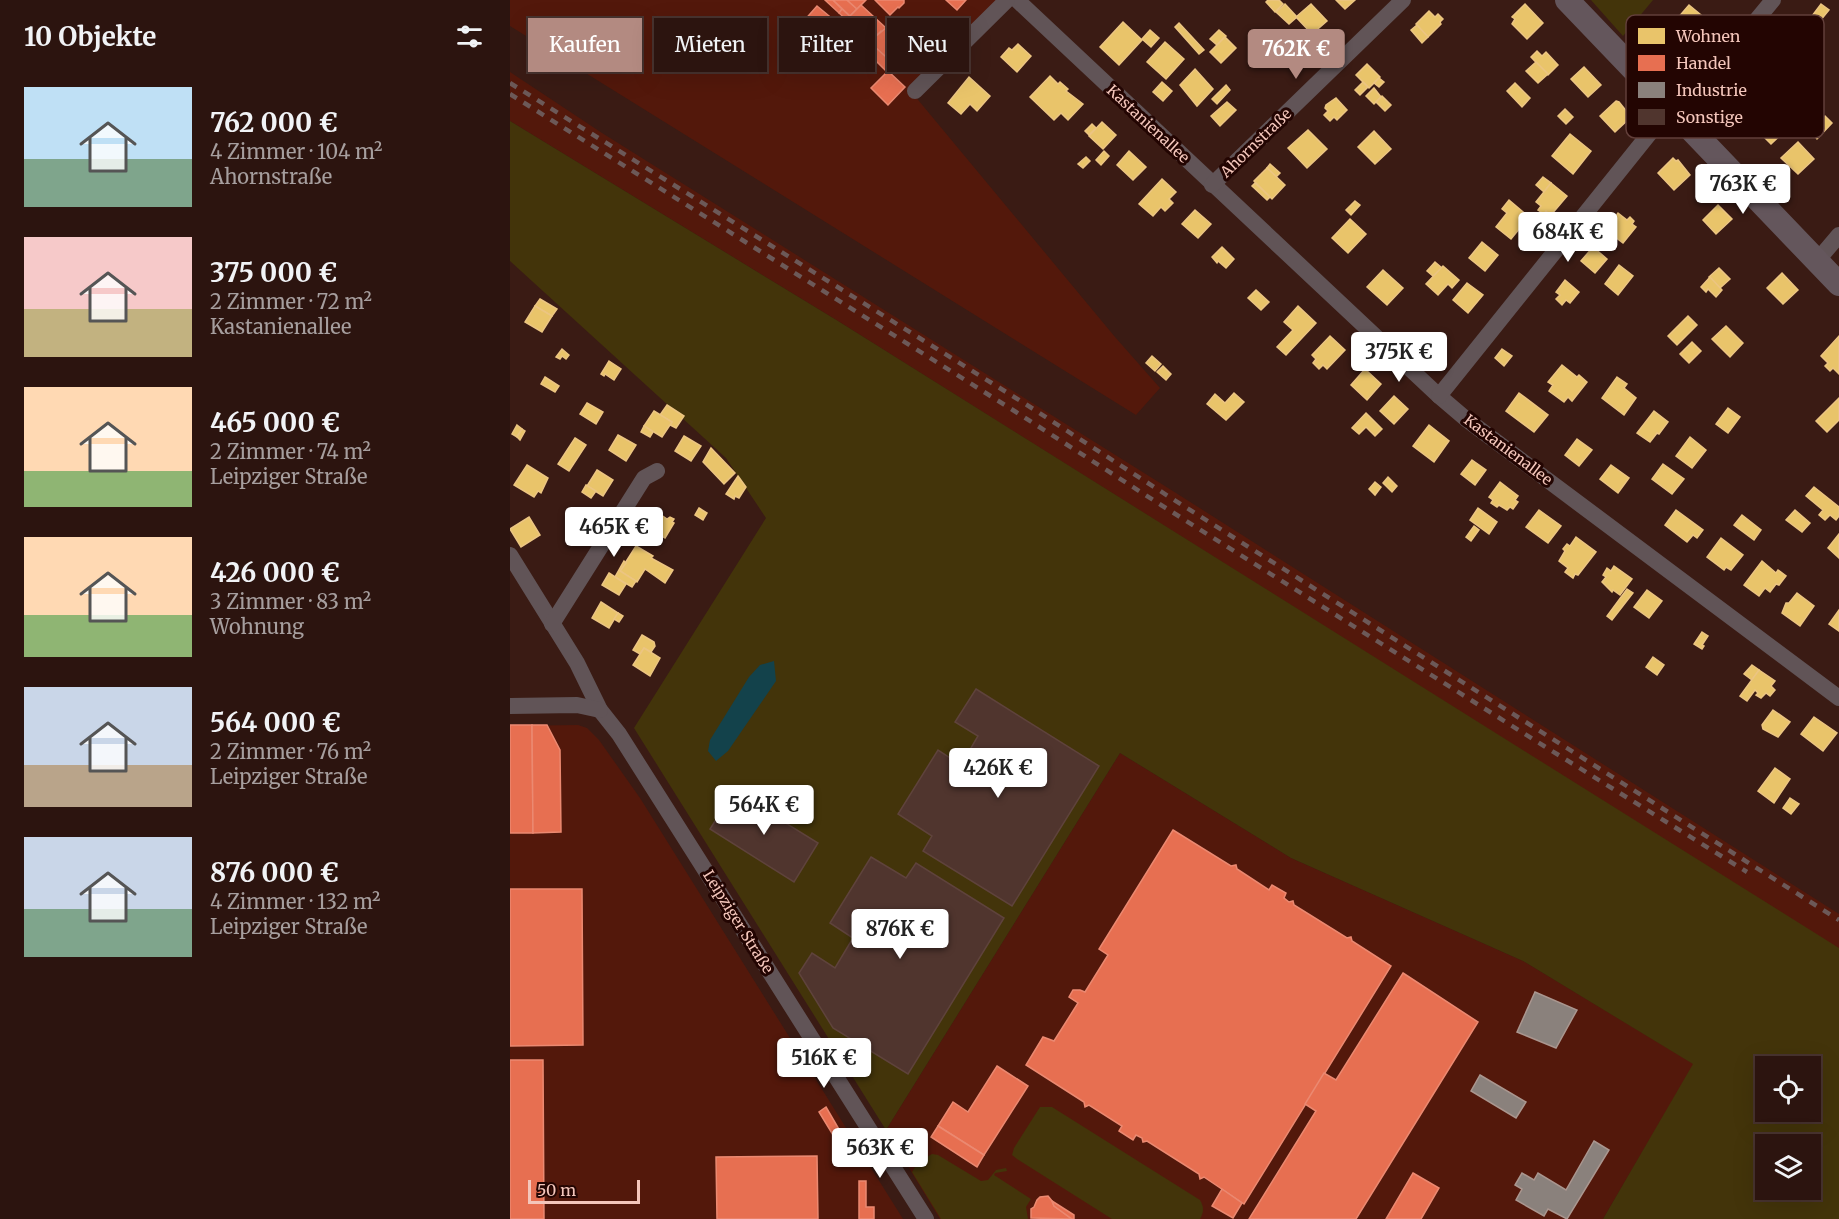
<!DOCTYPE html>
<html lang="de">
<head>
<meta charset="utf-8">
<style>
	body { margin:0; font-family:Merriweather,serif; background:#341d18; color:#f1f3f6; height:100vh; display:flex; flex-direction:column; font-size:22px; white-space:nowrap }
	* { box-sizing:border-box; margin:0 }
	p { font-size:20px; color:#a69e9e }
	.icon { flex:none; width:33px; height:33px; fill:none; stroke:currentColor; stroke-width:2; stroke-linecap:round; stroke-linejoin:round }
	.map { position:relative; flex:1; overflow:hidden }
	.sheet { display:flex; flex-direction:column; background:#2c140f; width:510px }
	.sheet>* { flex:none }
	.banner { position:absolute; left:18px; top:18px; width:570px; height:54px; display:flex; gap:12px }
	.fabs { position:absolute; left:1245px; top:1056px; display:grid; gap:12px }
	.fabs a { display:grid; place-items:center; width:66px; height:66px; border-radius:0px; background:#2c140f; box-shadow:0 6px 24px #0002,0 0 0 2px #48332f; font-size:30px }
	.scale { position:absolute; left:18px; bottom:15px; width:112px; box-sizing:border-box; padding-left:6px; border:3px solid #f4c6bb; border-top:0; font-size:16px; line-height:21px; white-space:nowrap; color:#f4c6bb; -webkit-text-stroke:4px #230502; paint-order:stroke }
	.price { position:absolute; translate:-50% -51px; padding:0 14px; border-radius:6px; background:#fff; color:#222; font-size:20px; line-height:39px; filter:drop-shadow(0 2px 3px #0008) }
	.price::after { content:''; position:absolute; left:50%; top:36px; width:18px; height:14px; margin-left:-9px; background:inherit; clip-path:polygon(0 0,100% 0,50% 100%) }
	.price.selected { background:#b38a81; color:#fff }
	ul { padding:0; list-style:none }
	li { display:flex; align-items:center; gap:18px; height:150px; padding:0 24px }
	li span { display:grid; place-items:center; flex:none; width:168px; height:120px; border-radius:0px; color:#555 }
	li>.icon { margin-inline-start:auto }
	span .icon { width:72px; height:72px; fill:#fffc; stroke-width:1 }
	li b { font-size:26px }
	h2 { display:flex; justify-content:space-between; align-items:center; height:72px; padding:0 24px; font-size:26px }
	.tag { padding:0 21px; border-radius:0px; background:#2c140f; box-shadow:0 6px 24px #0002,0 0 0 2px #48332f; font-size:21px; line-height:54px }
	.tag.selected { background:#b38a81; color:#fff }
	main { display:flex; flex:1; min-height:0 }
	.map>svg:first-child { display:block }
	.built { fill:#53180b }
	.green { fill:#43340a; fill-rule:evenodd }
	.water { fill:#13424b }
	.homes { fill:#e9c46a; stroke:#ecc582; stroke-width:1.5 }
	.shops { fill:#e76f51; stroke:#eb8971; stroke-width:1.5 }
	.industry { fill:#8a817c; stroke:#aa968f; stroke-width:1.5 }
	.building { fill:#50352e; stroke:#5f433c; stroke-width:1.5 }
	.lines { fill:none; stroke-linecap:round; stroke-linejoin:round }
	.street { stroke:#615457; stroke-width:16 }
	.secondary { stroke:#64565c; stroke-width:24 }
	.rail { stroke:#6c5958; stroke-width:4.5; stroke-dasharray:8 8; stroke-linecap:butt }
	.labels { text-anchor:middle; stroke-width:6; stroke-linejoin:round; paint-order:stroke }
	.street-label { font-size:15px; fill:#f4c6bb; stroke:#230502 }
	.key { fill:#230502; stroke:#623f3a; stroke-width:1.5 }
	.key-label { font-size:16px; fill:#f4c6bb }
</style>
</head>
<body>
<main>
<section class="sheet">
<h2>10 Objekte<svg class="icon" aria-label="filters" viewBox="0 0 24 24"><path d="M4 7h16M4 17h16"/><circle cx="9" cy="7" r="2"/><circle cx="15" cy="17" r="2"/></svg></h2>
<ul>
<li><span style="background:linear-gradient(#bfe0f5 60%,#7fa58c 0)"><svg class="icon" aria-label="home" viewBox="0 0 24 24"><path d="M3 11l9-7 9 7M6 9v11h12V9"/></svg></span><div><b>762 000 €</b><p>4 Zimmer · 104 m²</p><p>Ahornstraße</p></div></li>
<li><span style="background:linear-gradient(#f6c9c9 60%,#c2b280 0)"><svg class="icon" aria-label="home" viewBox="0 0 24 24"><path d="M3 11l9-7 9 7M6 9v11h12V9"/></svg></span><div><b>375 000 €</b><p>2 Zimmer · 72 m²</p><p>Kastanienallee</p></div></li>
<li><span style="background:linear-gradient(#ffd9b3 70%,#8fb573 0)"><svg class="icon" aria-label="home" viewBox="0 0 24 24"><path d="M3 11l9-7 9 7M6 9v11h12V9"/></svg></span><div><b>465 000 €</b><p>2 Zimmer · 74 m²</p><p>Leipziger Straße</p></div></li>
<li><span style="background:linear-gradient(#ffd9b3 65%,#8fb573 0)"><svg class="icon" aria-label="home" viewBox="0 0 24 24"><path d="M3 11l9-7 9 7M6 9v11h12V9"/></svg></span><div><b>426 000 €</b><p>3 Zimmer · 83 m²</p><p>Wohnung</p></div></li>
<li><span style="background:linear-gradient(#c9d6e8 65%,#b9a48a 0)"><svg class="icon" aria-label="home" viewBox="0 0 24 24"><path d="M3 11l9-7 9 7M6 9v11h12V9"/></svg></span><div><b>564 000 €</b><p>2 Zimmer · 76 m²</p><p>Leipziger Straße</p></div></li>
<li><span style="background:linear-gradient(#c9d6e8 60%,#7fa58c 0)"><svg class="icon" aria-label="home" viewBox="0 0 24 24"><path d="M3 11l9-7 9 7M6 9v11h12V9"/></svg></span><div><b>876 000 €</b><p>4 Zimmer · 132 m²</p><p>Leipziger Straße</p></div></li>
</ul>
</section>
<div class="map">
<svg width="1329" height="1219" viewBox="0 0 1329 1219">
	<rect width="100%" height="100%" fill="#3a1b14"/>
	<g class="built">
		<polygon points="0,0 494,0 404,95 605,337 650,388 626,415 0,26"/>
		<polygon points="0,72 92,133 666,493 1329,914 1329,949 328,321 0,121"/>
		<polygon points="68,725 77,728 89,740 130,798 393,1219 0,1219 0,726"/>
		<polygon points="610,753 781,858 1013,961 1184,1064 1093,1219 430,1219 376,1130"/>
	</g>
	<g class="green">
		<polygon points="1081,0 1143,0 1113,36"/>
		<path d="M 0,121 L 328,321 L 1329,948 L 1329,1219 L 1093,1219 L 1183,1064 L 1013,961 L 781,858 L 610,753 L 376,1130 L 124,728 L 256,518 L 216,458 L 0,261 ZM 1256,1066 L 1300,1066 L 1300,1112 L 1256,1112 ZM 1256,1144 L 1300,1144 L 1300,1190 L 1256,1190 Z"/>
		<path d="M 530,1107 L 542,1107 L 690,1200 C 694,1207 694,1212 690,1219 L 602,1219 L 507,1159 L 502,1155 L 504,1148 Z"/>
		<polygon points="422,1154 428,1155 471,1181 478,1180 486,1170 496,1168 497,1171 485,1173 484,1175 521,1199 516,1207 518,1219 431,1219 402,1172 409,1161"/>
	</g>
	<polygon class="water" points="264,661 266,681 218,751 206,761 198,751 200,740 239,677 250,665"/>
	<g class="homes">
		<polygon points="758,0 769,0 773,4 765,12 756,2"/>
		<polygon points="826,0 845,0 835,9"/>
		<polygon points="775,4 787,17 779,24 766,12"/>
		<polygon points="801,4 817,21 802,34 786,17"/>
		<polygon points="1015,4 1033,23 1017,39 1002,24 1005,19 1002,17"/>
		<polygon points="1311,4 1319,10 1310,21 1302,16"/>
		<polygon points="1179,5 1196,19 1186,30 1191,34 1183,44 1161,26"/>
		<polygon points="919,11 925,17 928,14 933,19 930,22 931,24 918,37 906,24"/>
		<polygon points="613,22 632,40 609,65 590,47"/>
		<polygon points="669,23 694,50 689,54 665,27"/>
		<polygon points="907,25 918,37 912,43 901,30"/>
		<polygon points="640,30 649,38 641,47 632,39"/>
		<polygon points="709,30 716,36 707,45 700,39"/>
		<polygon points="771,31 784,44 769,59 756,46"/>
		<polygon points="715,37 726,48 711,63 700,52"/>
		<polygon points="655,42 674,59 656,79 637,62"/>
		<polygon points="508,44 521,56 507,72 491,57 499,48 502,50"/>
		<polygon points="759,48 764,54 761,57 755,52"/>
		<polygon points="1027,51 1032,56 1036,52 1048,65 1038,75 1021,57"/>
		<polygon points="1026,62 1038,74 1028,83 1016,71"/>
		<polygon points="857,64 870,77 859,88 846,75"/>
		<polygon points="1074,67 1091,85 1078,97 1061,79"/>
		<polygon points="685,69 703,89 687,106 670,85"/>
		<polygon points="540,76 548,84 550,82 558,89 556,91 573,104 558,120 551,113 544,120 520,97"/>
		<polygon points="459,77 480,96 467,111 460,104 451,114 438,103"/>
		<polygon points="869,78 874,82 869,87 864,83"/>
		<polygon points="652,82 662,91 653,101 643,92"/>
		<polygon points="853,82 858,87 850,95 845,90"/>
		<polygon points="1005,83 1020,98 1012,107 997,91"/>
		<polygon points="716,85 720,90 707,104 702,99"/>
		<polygon points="864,88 871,97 864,104 856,96"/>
		<polygon points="872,96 881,105 875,111 866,102"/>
		<polygon points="826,98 837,110 827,120 824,117 820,121 814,115 818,111 815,108 816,105"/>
		<polygon points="1106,101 1109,102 1121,117 1105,132 1090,116"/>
		<polygon points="717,102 726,110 710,126 701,116"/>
		<polygon points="1055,109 1063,117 1056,124 1048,116"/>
		<polygon points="1265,109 1281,125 1261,144 1245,128"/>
		<polygon points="1315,116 1322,123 1307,139 1300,131"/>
		<polygon points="592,122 606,135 593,149 579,136"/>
		<polygon points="582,124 586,128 579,135 575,131"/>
		<polygon points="798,130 817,149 797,168 778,148"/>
		<polygon points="864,131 881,149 865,164 848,147"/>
		<polygon points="1060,134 1081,151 1063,174 1042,156"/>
		<polygon points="1288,142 1304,159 1288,174 1271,158"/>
		<polygon points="594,151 599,156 591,165 586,160"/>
		<polygon points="619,151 636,167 623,180 607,165"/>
		<polygon points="576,157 580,161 573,168 568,164"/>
		<polygon points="1163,158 1166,161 1168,160 1180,175 1164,190 1148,173"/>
		<polygon points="760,164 770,173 766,177 757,168"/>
		<polygon points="757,168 775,185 762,199 744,181"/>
		<polygon points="1033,177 1041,183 1034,192 1026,185"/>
		<polygon points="652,179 666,192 659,199 663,203 655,211 651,207 643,216 629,204"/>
		<polygon points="745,183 760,197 757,200 742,186"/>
		<polygon points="1041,183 1057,196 1041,215 1036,211 1034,214 1028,210 1031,206 1026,202"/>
		<polygon points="999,200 1019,217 1001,239 986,227 997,213 992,209"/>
		<polygon points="845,201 850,205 841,215 836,210"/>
		<polygon points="1208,205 1222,219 1206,234 1193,220"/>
		<polygon points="685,210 701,224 688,238 672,224"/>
		<polygon points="1108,213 1117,220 1120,217 1124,221 1122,224 1126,227 1113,243 1096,230"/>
		<polygon points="840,219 856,234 838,253 822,238"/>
		<polygon points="972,242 988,255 975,271 959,258"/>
		<polygon points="712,247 724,259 716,268 708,261 707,263 702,257"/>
		<polygon points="1083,247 1097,259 1085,273 1071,261"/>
		<polygon points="925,262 932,268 923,276 917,271"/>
		<polygon points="1109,265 1123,276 1108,295 1095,284"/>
		<polygon points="933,266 949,280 942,288 938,284 928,295 916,284"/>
		<polygon points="1209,268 1220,279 1210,288 1199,277"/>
		<polygon points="873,270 893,288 877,305 857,287"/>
		<polygon points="1272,273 1288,290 1273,304 1257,288"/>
		<polygon points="1200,277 1212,290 1206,297 1198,289 1196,292 1191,287"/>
		<polygon points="1055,280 1069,292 1060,303 1056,300 1052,305 1046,299 1050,295 1046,292"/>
		<polygon points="957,283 973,295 958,313 943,300"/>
		<polygon points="746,290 759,302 751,310 738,298"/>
		<polygon points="30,299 47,309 42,316 25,306"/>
		<polygon points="25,306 42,316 32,332 15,322"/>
		<polygon points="788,306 806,323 776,355 767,347 783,330 774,322"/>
		<polygon points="1178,316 1187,325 1167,345 1158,336"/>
		<polygon points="1216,326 1233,343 1220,357 1202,339"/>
		<polygon points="820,336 835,350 817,369 813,365 809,369 803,363 806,359 802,355"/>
		<polygon points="1329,336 1329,374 1323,368 1320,371 1315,366 1318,363 1311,356"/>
		<polygon points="1182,342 1191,351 1179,363 1170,354"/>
		<polygon points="52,349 59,355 56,359 52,356 50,359 46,357"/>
		<polygon points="992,349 1002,356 994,366 985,358"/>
		<polygon points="642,356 651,364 645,371 636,363"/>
		<polygon points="99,361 111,369 104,380 95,374 94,376 91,374"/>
		<polygon points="1052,365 1067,377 1069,375 1077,382 1062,401 1058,397 1054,402 1039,391 1043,385 1038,382"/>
		<polygon points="653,366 661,374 656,380 647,372"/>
		<polygon points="855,369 871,384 857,400 841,385"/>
		<polygon points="35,377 49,386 45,392 31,384"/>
		<polygon points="1107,377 1117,384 1114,388 1126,398 1114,415 1092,398"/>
		<polygon points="724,393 734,402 716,420 697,404 705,394 715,403"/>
		<polygon points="1009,393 1038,415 1024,432 996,411"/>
		<polygon points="884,396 898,409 884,424 870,411"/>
		<polygon points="1329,398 1329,420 1317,432 1306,421"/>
		<polygon points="77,403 93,412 86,424 70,414"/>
		<polygon points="157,405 174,416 166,428 160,425 162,422 150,415"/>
		<polygon points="1218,408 1230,417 1218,433 1206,424"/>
		<polygon points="144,411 162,422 152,437 134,426"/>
		<polygon points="1144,411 1158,422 1149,434 1147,433 1140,442 1127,433"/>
		<polygon points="856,413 872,429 865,436 856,427 849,434 842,428"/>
		<polygon points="7,425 12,429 7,437 2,434"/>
		<polygon points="919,425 939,441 924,462 903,446"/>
		<polygon points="134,426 143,432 140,437 131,432"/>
		<polygon points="12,429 15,431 10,440 7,437"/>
		<polygon points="108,435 126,445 116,461 99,450"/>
		<polygon points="174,436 191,446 181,461 165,451"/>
		<polygon points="1180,437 1196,450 1182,468 1166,456"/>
		<polygon points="65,438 76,445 59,471 48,464"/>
		<polygon points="1067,439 1082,450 1069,466 1055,455"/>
		<polygon points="201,448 225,473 214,484 193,462"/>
		<polygon points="962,460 976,470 965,485 951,474"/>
		<polygon points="1153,464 1174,479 1162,494 1142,479"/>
		<polygon points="17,465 38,478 31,493 28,491 24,497 4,485"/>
		<polygon points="1101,465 1119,478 1108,493 1090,479"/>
		<polygon points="87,470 103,480 93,496 77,486"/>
		<polygon points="228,476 236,487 229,498 225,496 224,499 216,494"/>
		<polygon points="878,477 887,486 882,492 873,483"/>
		<polygon points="865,482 871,487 865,495 859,489"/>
		<polygon points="990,482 1008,496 1005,500 1008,502 1003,509 1000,507 997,510 989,505 987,507 981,503 983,500 979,497"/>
		<polygon points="76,485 86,491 81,498 72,492"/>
		<polygon points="1304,487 1329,507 1329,516 1326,520 1320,515 1315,520 1309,515 1313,510 1296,496"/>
		<polygon points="189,508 197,513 193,520 185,515"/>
		<polygon points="968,508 987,522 979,534 960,520"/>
		<polygon points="1029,510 1051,526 1038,543 1016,527"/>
		<polygon points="1166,510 1193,530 1187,538 1183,535 1177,542 1155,525"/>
		<polygon points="1285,510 1300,523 1292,532 1276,520"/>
		<polygon points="147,512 157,519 160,517 164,519 162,522 164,523 155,538 138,528"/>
		<polygon points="1232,515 1251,530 1244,540 1224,525"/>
		<polygon points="19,517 30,535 11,547 0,529"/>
		<polygon points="964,526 969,530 961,541 956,537"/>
		<polygon points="1329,534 1329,558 1318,548"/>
		<polygon points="1066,537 1086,552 1068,575 1065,574 1063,578 1055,572 1058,568 1049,561 1055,551 1053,549 1057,544 1060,546"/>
		<polygon points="1211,538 1233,555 1221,570 1216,567 1214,570 1197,557"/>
		<polygon points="126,546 143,556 141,558 163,570 155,583 135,569 127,582 110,571"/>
		<polygon points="114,561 116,563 110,571 126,581 122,587 105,577"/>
		<polygon points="1252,561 1266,573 1268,570 1276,576 1269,585 1266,584 1260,592 1255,588 1249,596 1234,585"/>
		<polygon points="1104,566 1122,579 1110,595 1103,590 1102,592 1092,582 1096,577 1093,575 1097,568 1101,571"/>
		<polygon points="99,573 116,584 109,595 92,585"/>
		<polygon points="1117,589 1123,593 1102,620 1097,616"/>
		<polygon points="1137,590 1152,601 1139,618 1124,607"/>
		<polygon points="1287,593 1304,606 1290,626 1272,613 1276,603 1279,603"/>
		<polygon points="91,602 108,613 99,628 82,618"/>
		<polygon points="1329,610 1329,631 1319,624"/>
		<polygon points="108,613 113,616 109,622 104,619"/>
		<polygon points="1192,632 1198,636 1192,645 1194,646 1192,649 1184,644"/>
		<polygon points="132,635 144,642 145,646 141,652 134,648 130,654 123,650"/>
		<polygon points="134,648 150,658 140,676 123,665"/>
		<polygon points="1143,657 1154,665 1147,675 1136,667"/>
		<polygon points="1242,665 1249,670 1242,680 1234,674"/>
		<polygon points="1249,670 1265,681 1261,686 1265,690 1260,696 1256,693 1251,698 1246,695 1248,693 1245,690 1237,701 1230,696"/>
		<polygon points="1263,710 1280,722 1268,737 1253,729 1252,725"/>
		<polygon points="1304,717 1327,733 1313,751 1291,734"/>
		<polygon points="1265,768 1280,779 1264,803 1248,791"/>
		<polygon points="1280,798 1289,804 1281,814 1273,808"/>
	</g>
	<g class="shops">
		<polygon points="315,0 323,0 332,9 329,13"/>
		<polygon points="323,0 337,0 347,9 340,16"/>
		<polygon points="337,0 356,0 347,9"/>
		<polygon points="365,0 394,0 394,3 389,8 388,7 380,15"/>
		<polygon points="436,0 456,0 447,10"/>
		<polygon points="351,5 376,28 372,32 371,31 364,38 340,16"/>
		<polygon points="307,6 324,20 310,37 293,22"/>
		<polygon points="332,9 345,21 342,25 329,13"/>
		<polygon points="419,18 428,27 411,45 402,36"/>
		<polygon points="345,21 363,38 359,42 342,25"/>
		<polygon points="376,28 398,49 384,64 359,42"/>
		<polygon points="316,30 332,44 323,53 307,39"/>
		<polygon points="366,48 384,64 377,72 359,54"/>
		<polygon points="378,71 395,87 378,105 361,88"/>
		<polygon points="0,725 22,725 23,833 0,833"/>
		<polygon points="22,725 37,725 50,750 51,832 23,833"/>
		<polygon points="663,830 721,866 726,865 727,869 759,890 762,885 776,893 774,898 779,902 783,901 784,905 837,938 841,937 842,941 881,966 734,1204 694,1177 690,1179 689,1174 637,1141 633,1142 632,1138 626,1135 623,1140 609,1131 612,1126 579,1105 575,1107 574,1102 516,1065 533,1037 544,1041 568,1003 559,997 563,990 570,990 575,992 598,955 589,949"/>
		<polygon points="0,889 72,889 73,1045 0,1046"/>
		<polygon points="893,973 968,1022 846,1219 739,1219 806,1111 795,1104 814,1073 826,1080"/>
		<polygon points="0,1060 33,1060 34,1219 0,1219"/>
		<polygon points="487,1066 518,1086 474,1155 428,1126 443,1102 458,1112"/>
		<polygon points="316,1107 330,1131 323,1135 309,1112"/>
		<polygon points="428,1126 474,1155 467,1167 421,1137"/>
		<polygon points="307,1156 308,1219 207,1219 206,1157"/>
		<polygon points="903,1173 929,1188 911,1219 876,1219"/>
		<polygon points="349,1181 356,1181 356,1207 364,1207 364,1219 349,1219"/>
		<polygon points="712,1189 732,1203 723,1218 702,1206"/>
		<polygon points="538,1196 542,1201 544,1206 562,1219 521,1218 521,1209 524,1207 527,1200 530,1197"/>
		<polygon points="542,1201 564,1215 564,1219 562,1219 544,1206"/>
	</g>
	<g class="industry">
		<polygon points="1025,992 1067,1010 1046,1048 1007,1032"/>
		<polygon points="970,1075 1016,1102 1006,1118 961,1091"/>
		<polygon points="1084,1141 1099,1150 1057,1219 1038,1209 1034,1216 1006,1200 1012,1189 1005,1185 1012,1173 1024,1180 1028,1173 1056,1190"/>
	</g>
	<g class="building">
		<polygon points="466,689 589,766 502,906 413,851 422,836 388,814 428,750 451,765 468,736 445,722"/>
		<polygon points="224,791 308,843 284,882 200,829"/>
		<polygon points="361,857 396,878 406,863 494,918 398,1074 323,1028 289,973 302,953 325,968 343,938 320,923"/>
	</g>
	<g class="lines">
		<g class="street">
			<polyline points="507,0 929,396 956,419 1329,698"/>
			<polyline points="405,91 497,0"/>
			<polyline points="1168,115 1263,0"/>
			<polyline points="702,185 893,0"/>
			<polyline points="1307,261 1329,235"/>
			<polyline points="929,396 1160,108"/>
			<polyline points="0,555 67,663 90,710 109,734 416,1219"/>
			<polyline points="42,624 134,478 147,471"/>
			<polyline points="0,706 67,705 90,710"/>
		</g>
		<polyline class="secondary" points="1057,0 1329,284"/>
		<g class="rail">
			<polyline points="0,83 517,405 658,496 1329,920"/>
			<polyline points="0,94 506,412 651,505 1034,746 1237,872"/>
		</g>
	</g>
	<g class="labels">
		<g class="street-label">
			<text transform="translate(638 124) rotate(43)" y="5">Kastanienallee</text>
			<text transform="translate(746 143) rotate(-44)" y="5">Ahornstraße</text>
			<text transform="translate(998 450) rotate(37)" y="5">Kastanienallee</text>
			<text transform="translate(228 922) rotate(58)" y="5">Leipziger Straße</text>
		</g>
	</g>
	<rect x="1116" y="15" width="198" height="123" rx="9" class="key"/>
	<rect x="1128" y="28" width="27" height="16" fill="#e9c46a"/>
	<rect x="1128" y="55" width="27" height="16" fill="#e76f51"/>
	<rect x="1128" y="82" width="27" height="16" fill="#8a817c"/>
	<rect x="1128" y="109" width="27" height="16" fill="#50352e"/>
	<g class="key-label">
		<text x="1166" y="42">Wohnen</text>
		<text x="1166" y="69">Handel</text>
		<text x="1166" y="96">Industrie</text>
		<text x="1166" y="123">Sonstige</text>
	</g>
</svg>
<div class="fabs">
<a><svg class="icon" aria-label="locate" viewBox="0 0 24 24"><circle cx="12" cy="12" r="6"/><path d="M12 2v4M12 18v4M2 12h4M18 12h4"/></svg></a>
<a><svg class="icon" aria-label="layers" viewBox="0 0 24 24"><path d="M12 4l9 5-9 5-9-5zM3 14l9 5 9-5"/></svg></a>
</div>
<div class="scale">50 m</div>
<b class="price selected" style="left:786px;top:80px">762K €</b>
<b class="price" style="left:1233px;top:215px">763K €</b>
<b class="price" style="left:1058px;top:263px">684K €</b>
<b class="price" style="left:889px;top:383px">375K €</b>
<b class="price" style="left:104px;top:558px">465K €</b>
<b class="price" style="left:488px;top:799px">426K €</b>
<b class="price" style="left:254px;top:836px">564K €</b>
<b class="price" style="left:390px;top:960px">876K €</b>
<b class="price" style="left:314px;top:1089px">516K €</b>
<b class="price" style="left:370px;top:1179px">563K €</b>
<div class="banner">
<a class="tag selected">Kaufen</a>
<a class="tag">Mieten</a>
<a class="tag">Filter</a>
<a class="tag">Neu</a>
</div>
</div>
</main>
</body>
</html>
